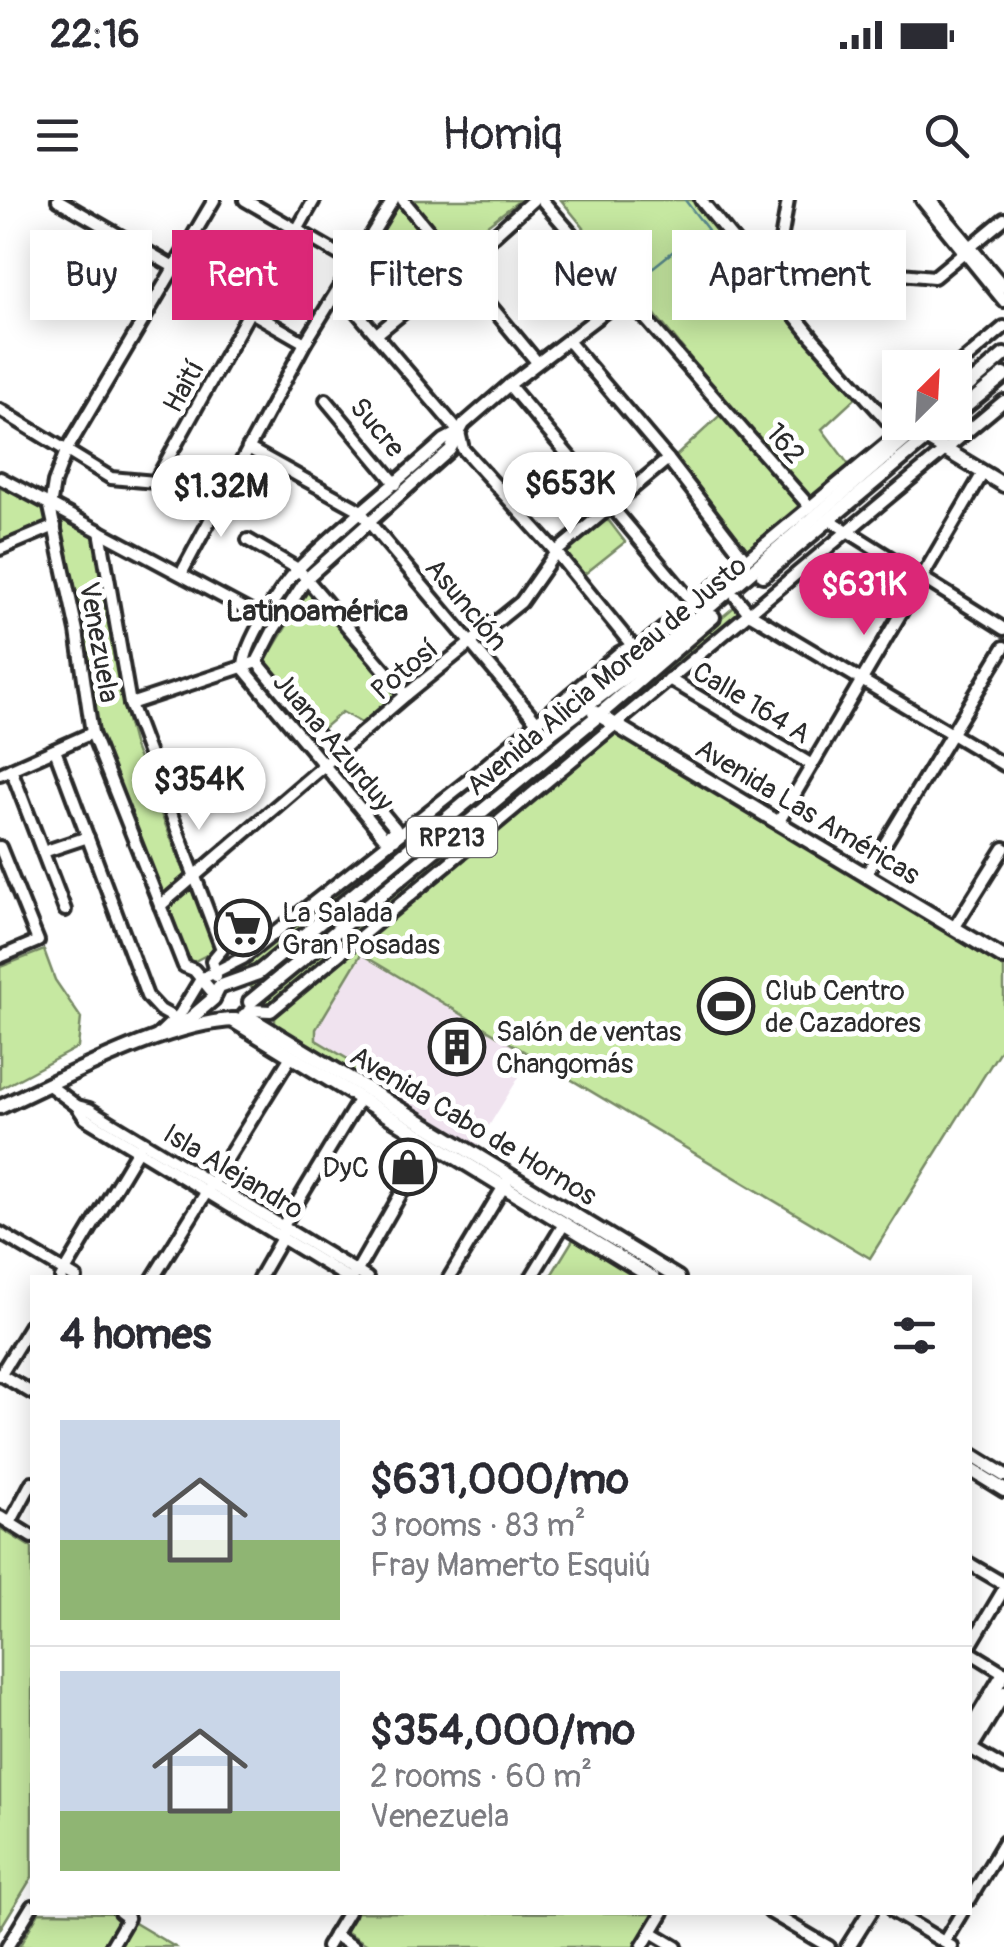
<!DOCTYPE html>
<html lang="en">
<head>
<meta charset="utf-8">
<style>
	body { margin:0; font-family:Pangolin,sans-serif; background:#f2f2f3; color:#2b2b33; height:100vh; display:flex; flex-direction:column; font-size:38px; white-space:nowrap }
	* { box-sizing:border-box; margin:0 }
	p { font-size:32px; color:#7c7c81 }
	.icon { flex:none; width:55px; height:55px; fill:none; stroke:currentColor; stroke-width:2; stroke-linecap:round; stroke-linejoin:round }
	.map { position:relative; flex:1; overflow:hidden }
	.drawer { position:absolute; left:30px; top:1075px; width:942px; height:640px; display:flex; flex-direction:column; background:#fff; border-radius:0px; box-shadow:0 5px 25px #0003 }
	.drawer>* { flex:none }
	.top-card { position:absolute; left:30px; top:30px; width:945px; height:90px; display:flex; gap:20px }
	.needle { width:65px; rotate:24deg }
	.buttons { position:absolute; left:882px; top:150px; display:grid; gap:20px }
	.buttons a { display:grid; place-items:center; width:90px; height:90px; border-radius:0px; background:#fff; box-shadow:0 5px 25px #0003; font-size:50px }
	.price { position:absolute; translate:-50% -85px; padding:0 22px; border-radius:35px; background:#fff; color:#222; font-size:32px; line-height:65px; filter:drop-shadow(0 2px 5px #0008) }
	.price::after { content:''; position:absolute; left:50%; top:60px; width:30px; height:22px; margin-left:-15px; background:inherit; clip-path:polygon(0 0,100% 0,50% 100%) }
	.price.on { background:#db2777; color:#fff }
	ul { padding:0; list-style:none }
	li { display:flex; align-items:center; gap:30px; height:250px; padding:0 30px }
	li+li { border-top:2px solid #e1e1e2 }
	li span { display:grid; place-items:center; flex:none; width:280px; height:200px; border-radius:0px; color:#555 }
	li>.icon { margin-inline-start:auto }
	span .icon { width:120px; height:120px; fill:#fffc; stroke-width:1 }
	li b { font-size:42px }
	h2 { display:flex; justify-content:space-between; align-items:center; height:120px; padding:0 30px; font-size:42px }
	.tag { padding:0 35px; border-radius:0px; background:#fff; box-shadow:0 5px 25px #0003; font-size:35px; line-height:90px }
	.tag.on { background:#db2777; color:#fff }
	.status { display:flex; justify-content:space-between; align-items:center; height:70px; padding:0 50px; background:#fff; direction:ltr }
	.status svg { height:28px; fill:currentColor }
	header { display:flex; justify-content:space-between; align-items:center; height:130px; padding:0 30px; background:#fff; font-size:45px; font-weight:600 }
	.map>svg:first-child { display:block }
	.built { fill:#f0e3ef }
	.green { fill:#c6e8a1; stroke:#788a66; stroke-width:2.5 }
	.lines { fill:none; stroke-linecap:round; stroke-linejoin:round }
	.stream { stroke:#59898c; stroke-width:2.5 }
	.minor-casing { stroke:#2b2b2b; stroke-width:18 }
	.major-casing { stroke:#2b2b2b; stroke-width:20 }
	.minor { stroke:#fff; stroke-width:10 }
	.major { stroke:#fff; stroke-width:12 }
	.labels { text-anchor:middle; stroke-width:10; stroke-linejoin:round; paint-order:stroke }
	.shield { fill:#fff; stroke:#6b6b6b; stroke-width:2.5 }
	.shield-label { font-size:25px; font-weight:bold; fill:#2b2b2b }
	.street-label { font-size:28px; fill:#2b2b2b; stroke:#fff }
	.poi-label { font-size:28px; fill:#2b2b2b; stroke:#fff; text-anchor:start }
	.neighbourhood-label { font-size:30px; font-weight:bold; fill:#2b2b2b; stroke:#fff }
</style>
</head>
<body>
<div class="status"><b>22:16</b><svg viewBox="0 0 49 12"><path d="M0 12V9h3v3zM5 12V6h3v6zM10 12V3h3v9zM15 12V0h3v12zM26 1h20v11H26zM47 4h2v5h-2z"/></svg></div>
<header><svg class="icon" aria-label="menu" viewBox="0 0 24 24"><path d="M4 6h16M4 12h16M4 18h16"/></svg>Homiq<svg class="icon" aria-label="search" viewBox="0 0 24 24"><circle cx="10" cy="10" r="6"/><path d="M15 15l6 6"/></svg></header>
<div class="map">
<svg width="1004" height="1747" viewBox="0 0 1004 1747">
	<rect width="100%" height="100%" fill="#fff"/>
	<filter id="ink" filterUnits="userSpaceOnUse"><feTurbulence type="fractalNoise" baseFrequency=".01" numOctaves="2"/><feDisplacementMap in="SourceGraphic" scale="20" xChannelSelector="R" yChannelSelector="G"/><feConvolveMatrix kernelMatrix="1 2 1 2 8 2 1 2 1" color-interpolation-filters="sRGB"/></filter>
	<g filter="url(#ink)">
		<polygon class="built" points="352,747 532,856 474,950 276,827 278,813"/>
		<g class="green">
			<polygon points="402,0 520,0 402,90 370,53"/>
			<polygon points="561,0 695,0 859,195 822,229 849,265 749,355 674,258 730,206"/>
			<polygon points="0,288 45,305 55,329 0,351"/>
			<polygon points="61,319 92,332 96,338 125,512 134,547 216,750 191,763 127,618 95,518 57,323"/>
			<polygon points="600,320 609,321 625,342 581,377 564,356 564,349"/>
			<polygon points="308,391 398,493 363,524 342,512 320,531 264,463"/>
			<polygon points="734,407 745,415 621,520 611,510"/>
			<polygon points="584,512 590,519 256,791 245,782"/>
			<polygon points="598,519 607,526 265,808 265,795"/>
			<polygon points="608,528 1004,768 1004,844 870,1058 361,754 316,829 316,840 366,870 362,877 275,824 275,813"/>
			<polygon points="386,651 392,657 259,766 229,778 227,770 251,758"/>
			<polygon points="44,750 55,780 81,818 78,847 0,889 0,767"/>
			<polygon points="574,1038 640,1077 550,1077"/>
			<polygon points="0,1328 32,1348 32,1677 0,1729"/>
			<polygon points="39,1712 118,1713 175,1747 19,1747"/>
			<polygon points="355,1713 355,1712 655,1713 634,1747 371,1747 344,1730"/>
		</g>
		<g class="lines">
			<polyline class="stream" points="642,99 646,73 676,49 708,30 685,0"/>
			<g class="minor-casing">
				<g id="minor">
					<polyline points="58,0 305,143"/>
					<polyline points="214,0 66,251 54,283 50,307 77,431 92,533 184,766 194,770 214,794"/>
					<polyline points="245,0 354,63"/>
					<polyline points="403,0 537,162"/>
					<polyline points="542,0 810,307"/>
					<polyline points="701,0 813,138 901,236"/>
					<polyline points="922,0 1004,101"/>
					<polyline points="931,0 1004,87"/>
					<polyline points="297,30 314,0"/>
					<polyline points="777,63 934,77 1004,19"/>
					<polyline points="762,77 777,63 788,0"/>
					<polyline points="338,90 459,232 463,249 556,352 648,465"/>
					<polyline points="378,133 459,67 533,0"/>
					<polyline points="568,141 668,259 745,359"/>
					<polyline points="955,168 1004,127"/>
					<polyline points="509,185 692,402"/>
					<polyline points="326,200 396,284"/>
					<polyline points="0,210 111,278 155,282 250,111"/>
					<polyline points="248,248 358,309 537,522"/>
					<polyline points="0,278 264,419"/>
					<polyline points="830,320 1004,429"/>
					<polyline points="100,331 130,504 222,749 212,761 216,776"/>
					<polyline points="248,340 298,369 406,495"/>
					<polyline points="0,349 55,326"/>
					<polyline points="181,374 305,143 393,0"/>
					<polyline points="736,397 749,413 1004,565"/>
					<polyline points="257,462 395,628 391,634 395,639"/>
					<polyline points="669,479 812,565"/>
					<polyline points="130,504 257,462 274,429 307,378 450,250 464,224 509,185 624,97"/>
					<polyline points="55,550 147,796 160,810 176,819"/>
					<polyline points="11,569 65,710"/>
					<polyline points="0,574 92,533"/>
					<polyline points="778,623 983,273"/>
					<path d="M 391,634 L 384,637 L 244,469 C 242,445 282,386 299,368 C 344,323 397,283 444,240 L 459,232"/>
					<polyline points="0,647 38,741 0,757"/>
					<polyline points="43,652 88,637"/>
					<polyline points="866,675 1004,447"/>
					<polyline points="160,706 406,495 521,402 556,352 668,259"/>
					<polyline points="954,728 1004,648"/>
					<polyline points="249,810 271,811 1004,201"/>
					<polyline points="157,836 180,814 201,779 243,758 466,582 619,453 632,446 642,446 898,234 905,222"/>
					<polyline points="49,885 77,906 85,918 348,1078"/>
					<polyline points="77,906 89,909 367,1078"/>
					<polyline points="0,1033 76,1078"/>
					<polyline points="354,1076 430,943"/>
					<polyline points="61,1078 139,948"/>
					<polyline points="153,1078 290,858"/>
					<polyline points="259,1078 282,1038 283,1026 359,900"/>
					<polyline points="449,1078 507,981"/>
					<polyline points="531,1078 564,1024"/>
					<polyline points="0,1174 32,1193"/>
					<polyline points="0,1175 32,1123"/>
					<polyline points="0,1317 32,1337"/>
					<polyline points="10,1323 32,1282"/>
					<polyline points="970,1364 1004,1384"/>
					<polyline points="970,1446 1004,1389"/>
					<polyline points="970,1452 1004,1473"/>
					<polyline points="970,1548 1004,1568"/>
					<polyline points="970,1699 1004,1642"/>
					<polyline points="770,1712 829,1747"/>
					<polyline points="894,1712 952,1747"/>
					<polyline points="651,1732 676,1747"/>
					<polyline points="334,1735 354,1747"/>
					<polyline points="944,1742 962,1712"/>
					<polyline points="7,1747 32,1706"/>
					<polyline points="111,1747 128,1718 120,1712"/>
					<polyline points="327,1747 348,1712"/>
					<polyline points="642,1747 663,1712"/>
				</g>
			</g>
			<g class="major-casing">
				<g id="major">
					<polyline points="955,197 1004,155"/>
					<polyline points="955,215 1004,175"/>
					<polyline points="921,235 1004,285"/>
					<polyline points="763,375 946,222"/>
					<polyline points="594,512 1004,758"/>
					<polyline points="250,802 599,515 713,417"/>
					<polyline points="245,815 678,1078"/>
					<polyline points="232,820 653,1078"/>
					<polyline points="177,830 213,799 219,787 258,773 551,533 645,462 926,222"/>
					<path d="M 0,907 C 64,878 169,821 236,820"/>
					<polyline points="970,1254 1004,1275"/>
					<polyline points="970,1269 1004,1290"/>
					<polyline points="970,1530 1004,1473"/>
					<polyline points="970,1549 1004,1493"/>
					<polyline points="848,1747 870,1712"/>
				</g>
			</g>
			<use href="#minor" class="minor"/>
			<use href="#major" class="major"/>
		</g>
	</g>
	<defs>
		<g id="supermarket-ring" transform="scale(2.875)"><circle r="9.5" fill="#fff" stroke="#2b2b2b" stroke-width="1.5"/><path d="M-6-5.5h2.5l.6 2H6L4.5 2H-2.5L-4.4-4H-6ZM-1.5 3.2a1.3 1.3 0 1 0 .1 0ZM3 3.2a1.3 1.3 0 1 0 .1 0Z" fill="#2b2b2b"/></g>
		<g id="stadium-ring" transform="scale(2.875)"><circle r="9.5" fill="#fff" stroke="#2b2b2b" stroke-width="1.5"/><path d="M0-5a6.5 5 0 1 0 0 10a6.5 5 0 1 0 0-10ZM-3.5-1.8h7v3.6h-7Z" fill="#2b2b2b"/></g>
		<g id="building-ring" transform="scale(2.875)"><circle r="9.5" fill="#fff" stroke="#2b2b2b" stroke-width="1.5"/><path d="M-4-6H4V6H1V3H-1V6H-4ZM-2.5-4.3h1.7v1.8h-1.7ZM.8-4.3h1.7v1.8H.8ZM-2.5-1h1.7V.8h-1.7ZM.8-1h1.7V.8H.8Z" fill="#2b2b2b"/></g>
		<g id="shop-ring" transform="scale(2.875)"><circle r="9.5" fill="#fff" stroke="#2b2b2b" stroke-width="1.5"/><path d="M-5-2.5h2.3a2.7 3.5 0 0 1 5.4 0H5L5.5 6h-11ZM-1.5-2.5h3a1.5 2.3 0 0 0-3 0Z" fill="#2b2b2b"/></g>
	</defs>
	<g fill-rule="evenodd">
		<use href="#supermarket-ring" x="243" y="728"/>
		<use href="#stadium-ring" x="726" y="806"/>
		<use href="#building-ring" x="457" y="847"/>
		<use href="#shop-ring" x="408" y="967"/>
	</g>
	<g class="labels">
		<rect class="shield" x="407" y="617" width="90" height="40" rx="8"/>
		<g class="shield-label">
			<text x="452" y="646">RP213</text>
		</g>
		<g class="street-label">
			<text transform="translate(183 186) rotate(-61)" y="10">Haití</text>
			<text transform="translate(378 227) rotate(50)" y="10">Sucre</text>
			<text transform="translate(786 243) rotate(50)" y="10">162</text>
			<text transform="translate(467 404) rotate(50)" y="10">Asunción</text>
			<text transform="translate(100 442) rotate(80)" y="10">Venezuela</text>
			<text transform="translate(404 469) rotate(-40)" y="10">Potosí</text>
			<text transform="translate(606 475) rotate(-40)" y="10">Avenida Alicia Moreau de Justo</text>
			<text transform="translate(752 502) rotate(31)" y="10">Calle 164 A</text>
			<text transform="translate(334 541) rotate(50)" y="10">Juana Azurduy</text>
			<text transform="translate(808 611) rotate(31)" y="10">Avenida Las Américas</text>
			<text transform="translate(474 925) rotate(31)" y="10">Avenida Cabo de Hornos</text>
			<text transform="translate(234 971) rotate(31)" y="10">Isla Alejandro</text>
		</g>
		<g class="poi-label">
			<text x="282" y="722">La Salada<tspan x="282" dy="32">Gran Posadas</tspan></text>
			<text x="765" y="800">Club Centro<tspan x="765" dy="32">de Cazadores</tspan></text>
			<text x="496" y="841">Salón de ventas<tspan x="496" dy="32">Changomás</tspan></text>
			<text x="369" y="977" text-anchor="end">DyC</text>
		</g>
		<g class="neighbourhood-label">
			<text x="317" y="421">Latinoamérica</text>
		</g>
	</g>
</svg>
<div class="buttons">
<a><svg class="needle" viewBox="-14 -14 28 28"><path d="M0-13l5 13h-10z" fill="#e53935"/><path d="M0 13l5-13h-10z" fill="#7c7c81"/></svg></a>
</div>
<b class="price" style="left:570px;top:337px">$653K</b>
<b class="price" style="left:221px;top:340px">$1.32M</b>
<b class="price on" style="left:864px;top:438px">$631K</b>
<b class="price" style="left:199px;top:633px">$354K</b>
<div class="top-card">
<a class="tag">Buy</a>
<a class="tag on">Rent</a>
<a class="tag">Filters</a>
<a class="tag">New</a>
<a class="tag">Apartment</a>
</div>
<section class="drawer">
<h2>4 homes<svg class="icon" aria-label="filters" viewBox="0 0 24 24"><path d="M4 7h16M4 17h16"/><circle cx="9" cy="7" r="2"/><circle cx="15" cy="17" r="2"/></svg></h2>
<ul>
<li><span style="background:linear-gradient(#c9d6e8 60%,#8fb573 0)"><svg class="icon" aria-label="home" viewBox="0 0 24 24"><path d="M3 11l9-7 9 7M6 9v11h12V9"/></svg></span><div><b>$631,000/mo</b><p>3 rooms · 83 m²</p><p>Fray Mamerto Esquiú</p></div></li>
<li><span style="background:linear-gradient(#c9d6e8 70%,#8fb573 0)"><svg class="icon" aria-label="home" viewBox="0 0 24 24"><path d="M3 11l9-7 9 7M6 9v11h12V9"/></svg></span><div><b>$354,000/mo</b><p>2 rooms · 60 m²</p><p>Venezuela</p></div></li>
</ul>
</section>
</div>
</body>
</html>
